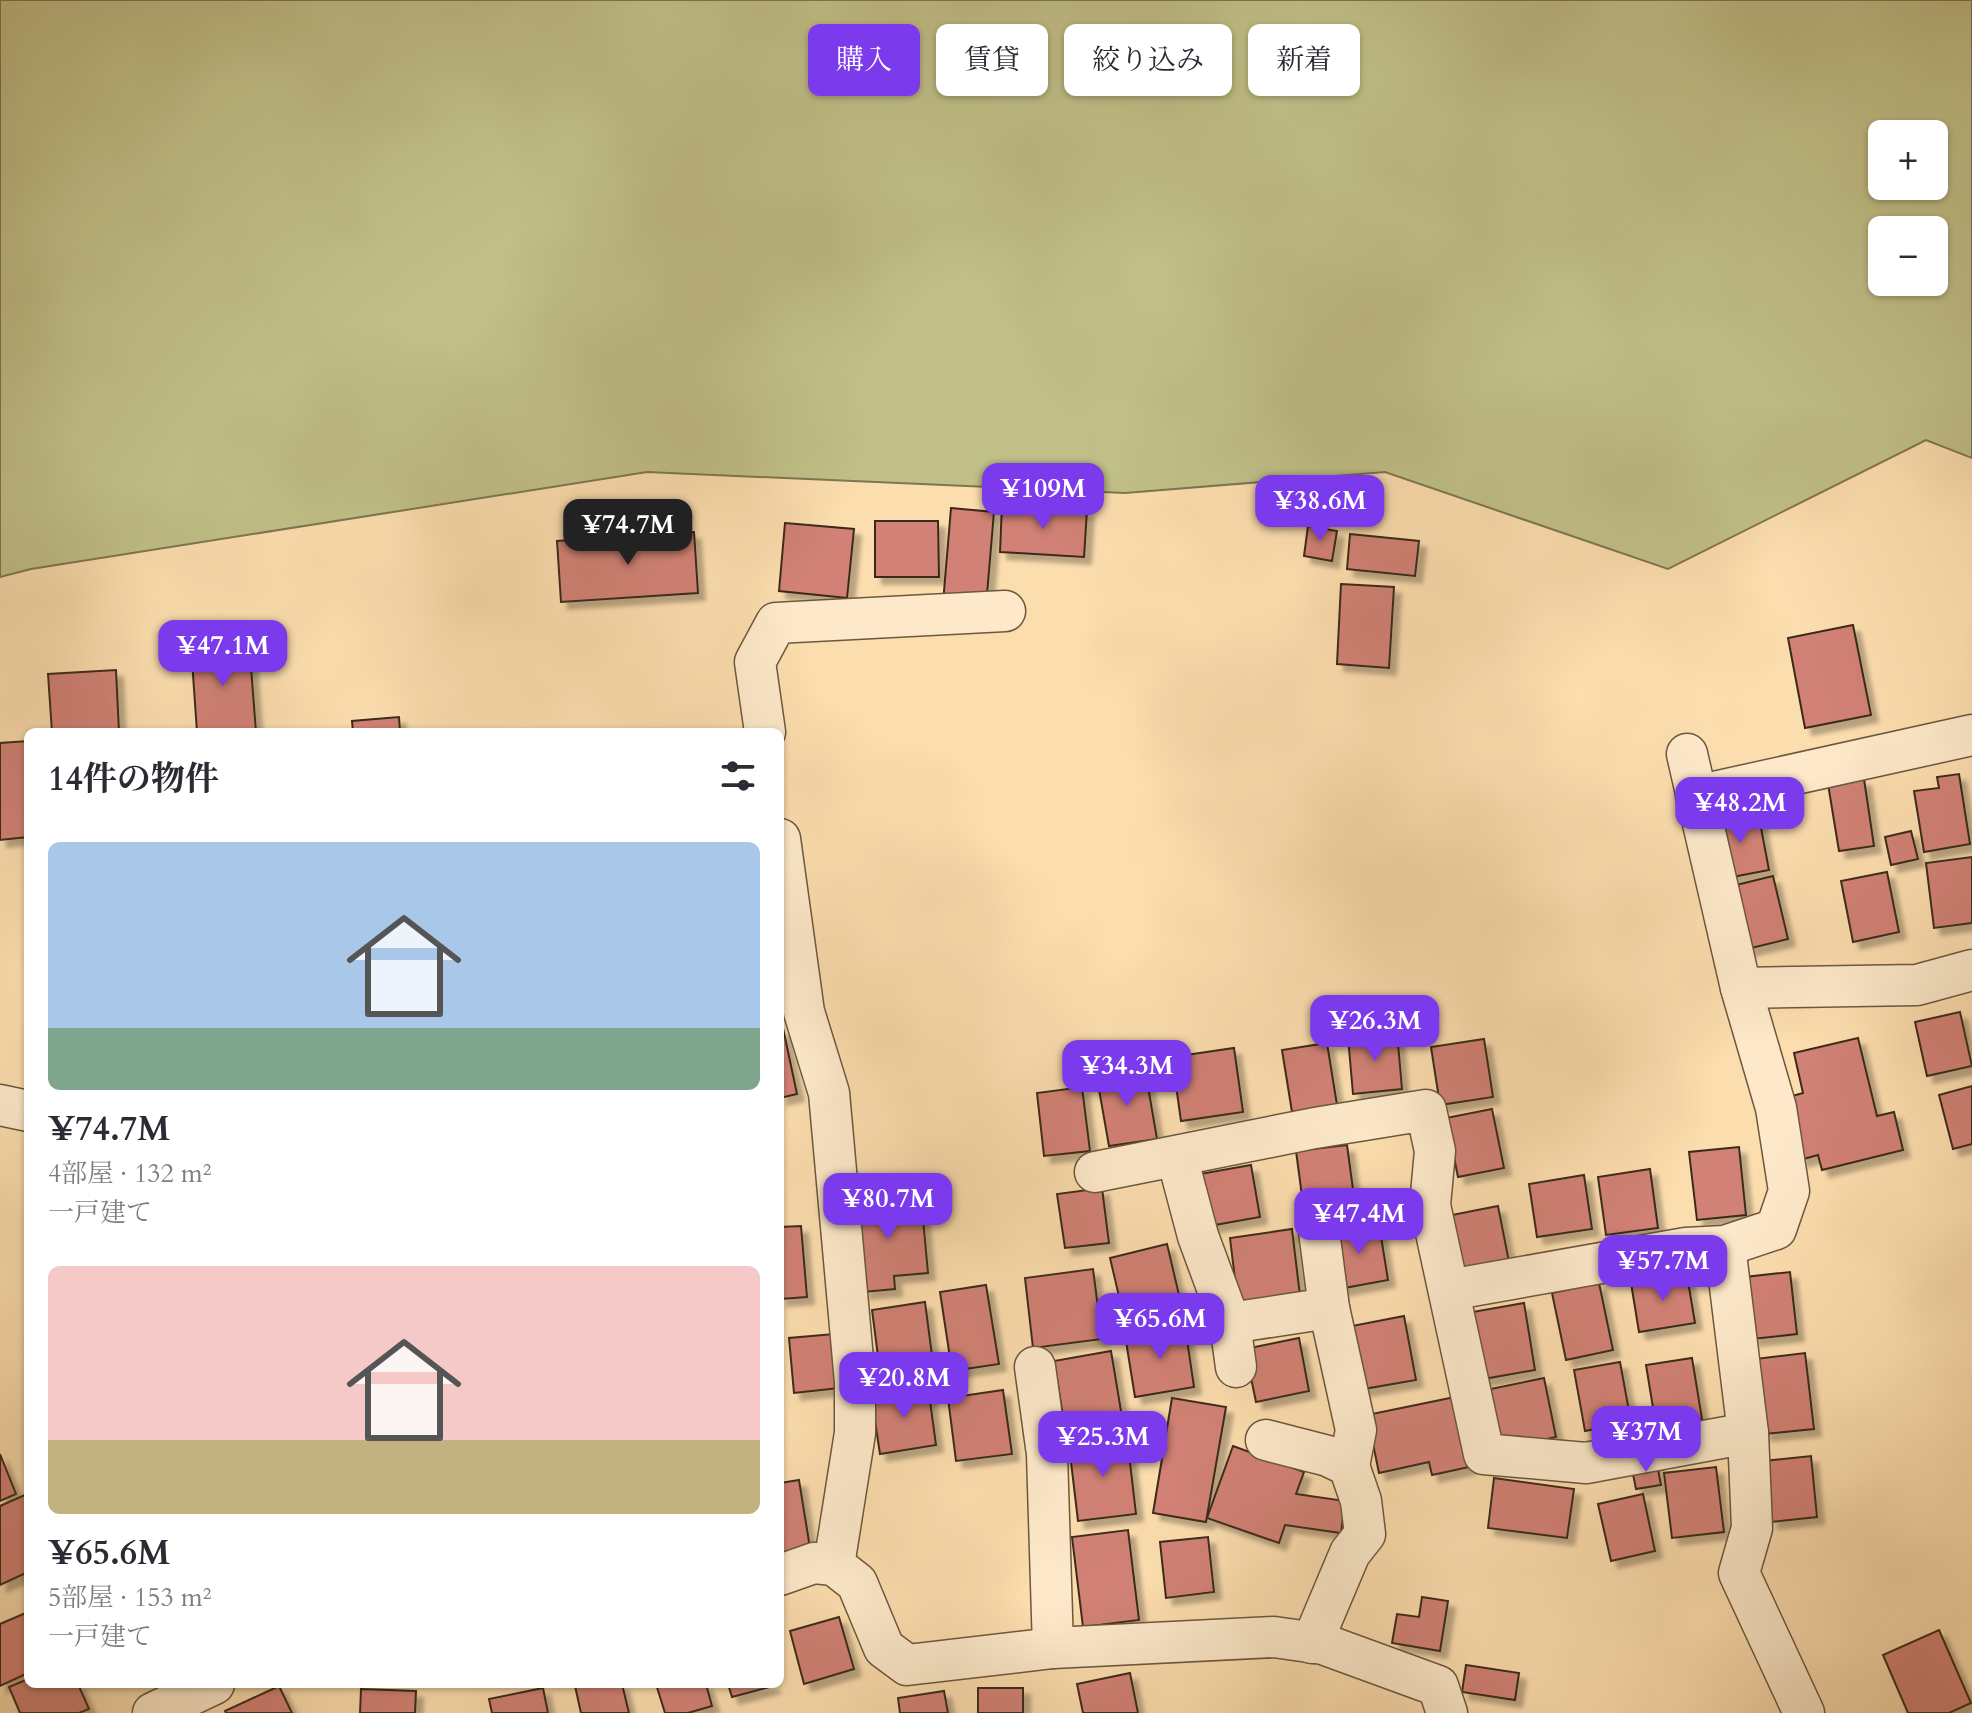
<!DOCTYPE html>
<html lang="ja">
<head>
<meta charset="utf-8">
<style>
	body { margin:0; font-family:Cardo,"Noto Serif JP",serif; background:#f2f2f3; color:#2b2b33; height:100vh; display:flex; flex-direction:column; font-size:30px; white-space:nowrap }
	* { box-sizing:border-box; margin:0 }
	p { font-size:26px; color:#7c7c81 }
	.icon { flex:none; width:44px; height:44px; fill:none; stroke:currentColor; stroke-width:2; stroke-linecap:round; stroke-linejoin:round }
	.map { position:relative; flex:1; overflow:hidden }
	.sheet { position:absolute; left:24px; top:728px; width:760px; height:960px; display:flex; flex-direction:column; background:#fff; border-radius:12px; box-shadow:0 2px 6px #0004 }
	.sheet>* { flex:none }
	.top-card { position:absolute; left:808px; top:24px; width:760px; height:72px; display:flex; gap:16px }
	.tools { position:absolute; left:1868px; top:120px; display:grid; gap:16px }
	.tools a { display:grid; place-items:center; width:80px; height:80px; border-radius:12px; background:#fff; box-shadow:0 2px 6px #0004; font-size:40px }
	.price { position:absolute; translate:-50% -68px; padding:0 18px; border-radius:16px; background:#7c3aed; color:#fff; font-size:26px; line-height:52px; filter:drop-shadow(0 2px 4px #0008) }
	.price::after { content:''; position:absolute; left:50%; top:48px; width:24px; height:18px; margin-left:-12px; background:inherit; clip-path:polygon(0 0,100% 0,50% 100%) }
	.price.on { background:#222; color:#fff }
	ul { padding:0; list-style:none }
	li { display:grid; align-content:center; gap:16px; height:424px; padding:0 24px }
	li span { display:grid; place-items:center; height:248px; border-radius:12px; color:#555 }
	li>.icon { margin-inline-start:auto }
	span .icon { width:144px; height:144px; fill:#fffc; stroke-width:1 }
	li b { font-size:34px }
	h2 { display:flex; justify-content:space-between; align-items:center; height:96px; padding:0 24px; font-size:34px }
	.pill { padding:0 28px; border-radius:12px; background:#fff; box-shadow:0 2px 6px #0004; font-size:28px; line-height:72px }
	.pill.on { background:#7c3aed; color:#fff }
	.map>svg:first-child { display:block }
	.green { fill:#c1c089; stroke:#7e7652; stroke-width:2; fill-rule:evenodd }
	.building { fill:#d18174; stroke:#3b2c1a; stroke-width:2; filter:url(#shadow) }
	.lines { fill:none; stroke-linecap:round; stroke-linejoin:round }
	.minor-casing { stroke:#6b583f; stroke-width:43 }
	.minor { stroke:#fde9ca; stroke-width:40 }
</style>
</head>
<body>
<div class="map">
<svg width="1972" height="1713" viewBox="0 0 1972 1713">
	<defs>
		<filter id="shadow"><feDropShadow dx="7" dy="7" stdDeviation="2" flood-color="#0004"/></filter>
	</defs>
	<rect width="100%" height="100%" fill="#fcddae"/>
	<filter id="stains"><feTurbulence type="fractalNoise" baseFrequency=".0025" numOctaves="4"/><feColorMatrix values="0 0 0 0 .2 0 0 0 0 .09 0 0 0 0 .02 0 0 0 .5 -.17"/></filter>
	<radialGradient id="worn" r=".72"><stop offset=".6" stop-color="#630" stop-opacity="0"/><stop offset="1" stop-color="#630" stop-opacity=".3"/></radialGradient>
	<path class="green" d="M 0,0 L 1972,0 L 1972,458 L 1926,440 L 1668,569 L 1385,472 L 1125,493 L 647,472 L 31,569 L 0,577 ZM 1934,134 L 1934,186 L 1882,186 L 1882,134 ZM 1934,230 L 1934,282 L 1882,282 L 1882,230 Z"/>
	<g class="building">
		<polygon points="1002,504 1087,510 1084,557 1000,552"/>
		<polygon points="951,508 994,512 986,606 943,603"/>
		<polygon points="875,521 938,521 939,577 875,577"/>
		<polygon points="785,523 854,529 847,598 779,591"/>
		<polygon points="1308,526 1337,531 1332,561 1304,556"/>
		<polygon points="694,532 698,593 561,602 557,541"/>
		<polygon points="1350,534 1419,541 1415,576 1347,569"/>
		<polygon points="1341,584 1394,587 1389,668 1337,664"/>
		<polygon points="1853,625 1871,715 1805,728 1788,638"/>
		<polygon points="249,642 256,732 197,732 191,646"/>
		<polygon points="116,670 119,732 52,732 48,674"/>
		<polygon points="399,717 400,732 353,732 352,721"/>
		<polygon points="28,741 28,837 0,840 0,743"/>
		<polygon points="1959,774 1970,844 1924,852 1914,791 1939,788 1937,777"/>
		<polygon points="1864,779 1874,846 1839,851 1828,784"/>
		<polygon points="1758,812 1769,870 1722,879 1712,820"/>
		<polygon points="1911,831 1918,859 1891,865 1885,837"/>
		<polygon points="1972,857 1972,923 1934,928 1926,863"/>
		<polygon points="1887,872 1899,932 1853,942 1841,881"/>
		<polygon points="1773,876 1788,939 1739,951 1724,888"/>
		<polygon points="1960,1012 1972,1066 1927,1076 1915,1022"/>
		<polygon points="783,1028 797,1094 780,1098 780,1029"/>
		<polygon points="1397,1032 1402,1089 1353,1094 1348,1037"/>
		<polygon points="1858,1038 1877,1116 1894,1112 1903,1150 1822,1170 1818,1155 1800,1160 1785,1098 1803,1093 1794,1053"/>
		<polygon points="1484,1039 1493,1097 1440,1105 1431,1047"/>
		<polygon points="1327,1043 1337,1105 1292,1112 1282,1050"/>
		<polygon points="1234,1048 1243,1112 1181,1121 1172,1057"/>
		<polygon points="1145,1069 1157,1139 1109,1146 1097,1078"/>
		<polygon points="1972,1086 1972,1144 1953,1149 1939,1095"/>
		<polygon points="1082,1087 1090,1151 1044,1156 1037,1093"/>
		<polygon points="1492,1109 1504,1168 1458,1177 1446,1118"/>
		<polygon points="1347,1145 1355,1204 1304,1211 1296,1151"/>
		<polygon points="1739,1147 1746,1215 1697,1220 1689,1152"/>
		<polygon points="1251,1165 1260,1217 1209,1226 1200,1174"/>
		<polygon points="1650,1169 1658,1228 1606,1235 1598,1177"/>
		<polygon points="1584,1175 1592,1229 1537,1237 1529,1184"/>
		<polygon points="1102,1188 1109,1243 1065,1248 1057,1194"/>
		<polygon points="886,1190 888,1211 922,1208 928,1273 894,1276 895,1289 863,1292 854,1193"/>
		<polygon points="1498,1206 1509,1262 1463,1271 1452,1215"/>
		<polygon points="1379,1224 1388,1280 1339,1289 1329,1233"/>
		<polygon points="801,1226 807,1297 780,1299 780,1227"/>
		<polygon points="1292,1229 1300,1296 1238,1304 1230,1238"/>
		<polygon points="1167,1244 1183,1312 1126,1326 1110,1258"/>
		<polygon points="1093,1269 1102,1339 1033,1348 1025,1278"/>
		<polygon points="1790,1272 1797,1334 1752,1339 1745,1277"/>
		<polygon points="1687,1275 1695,1323 1639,1332 1631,1283"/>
		<polygon points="1599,1283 1613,1350 1566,1360 1552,1293"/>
		<polygon points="986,1285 999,1364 952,1371 940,1292"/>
		<polygon points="925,1302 934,1371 881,1379 872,1310"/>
		<polygon points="1524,1303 1535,1370 1478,1380 1467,1313"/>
		<polygon points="1404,1316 1416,1380 1358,1390 1347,1327"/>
		<polygon points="1185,1326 1194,1387 1135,1397 1125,1335"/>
		<polygon points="834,1334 839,1388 794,1393 789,1338"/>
		<polygon points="1299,1338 1309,1391 1256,1402 1245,1349"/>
		<polygon points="1111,1351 1122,1417 1065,1428 1054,1361"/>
		<polygon points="1805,1353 1814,1429 1764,1434 1755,1359"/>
		<polygon points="1692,1358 1702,1419 1656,1426 1646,1365"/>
		<polygon points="1620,1362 1631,1422 1585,1431 1574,1370"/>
		<polygon points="1544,1378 1556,1437 1498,1450 1486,1390"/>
		<polygon points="928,1386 936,1445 880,1454 871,1395"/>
		<polygon points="1003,1390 1012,1454 956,1461 948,1398"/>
		<polygon points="1455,1397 1469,1467 1432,1475 1429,1462 1379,1473 1367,1415"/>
		<polygon points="1172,1398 1226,1407 1206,1522 1153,1513"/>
		<polygon points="1127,1437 1136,1514 1078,1521 1069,1445"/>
		<polygon points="1233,1446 1304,1472 1296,1494 1345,1501 1341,1533 1285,1525 1279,1543 1207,1518"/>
		<polygon points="0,1454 16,1494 0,1501"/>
		<polygon points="1811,1456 1817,1517 1771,1522 1764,1461"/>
		<polygon points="1656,1459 1661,1485 1636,1489 1631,1464"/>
		<polygon points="1716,1467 1724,1532 1672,1538 1664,1473"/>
		<polygon points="1494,1478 1574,1489 1567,1538 1488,1528"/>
		<polygon points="799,1480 810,1548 780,1553 780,1483"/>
		<polygon points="27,1494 28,1572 0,1585 0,1506"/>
		<polygon points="1643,1494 1655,1551 1611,1561 1598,1504"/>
		<polygon points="1128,1530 1139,1620 1083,1627 1072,1537"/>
		<polygon points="1208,1537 1214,1592 1166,1598 1160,1542"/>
		<polygon points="1422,1597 1448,1601 1440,1651 1392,1643 1397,1614 1419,1617"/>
		<polygon points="28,1612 28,1673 0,1686 0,1624"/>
		<polygon points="839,1617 854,1669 804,1684 790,1631"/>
		<polygon points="1939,1630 1971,1703 1949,1713 1908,1713 1883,1655"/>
		<polygon points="1466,1665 1519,1673 1515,1700 1462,1692"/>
		<polygon points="1130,1673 1138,1713 1083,1713 1077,1684"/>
		<polygon points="28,1679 28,1684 78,1684 89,1709 79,1713 20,1713 9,1687"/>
		<polygon points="586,1684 622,1684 629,1713 581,1713 575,1686"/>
		<polygon points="656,1684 706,1684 712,1706 688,1713 665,1713"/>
		<polygon points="728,1684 772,1684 773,1686 732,1697"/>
		<polygon points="279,1686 292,1713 226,1713 225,1711"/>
		<polygon points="543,1688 548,1713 492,1713 489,1699"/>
		<rect x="978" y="1688" width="45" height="25"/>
		<polygon points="361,1689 416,1691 415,1713 360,1713"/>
		<polygon points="944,1691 948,1713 900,1713 898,1698"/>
	</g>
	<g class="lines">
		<g class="minor-casing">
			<g id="minor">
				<polyline points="765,732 755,662 776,623 1005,611"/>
				<polyline points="1696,796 1972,735"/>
				<polyline points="780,839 804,1012 829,1093 855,1382 855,1433 834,1565"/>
				<polyline points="1741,988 1917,985 1972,970"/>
				<polyline points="0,1105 28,1111"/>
				<polyline points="1177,1157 1198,1236 1230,1323 1329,1308"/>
				<polyline points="1095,1172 1315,1128 1426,1110 1435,1151 1430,1205 1484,1454 1586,1463 1748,1433"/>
				<polyline points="1319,1231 1329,1308 1356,1430 1349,1466"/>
				<polyline points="1725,1246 1748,1433 1752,1528 1739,1573 1804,1713"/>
				<polyline points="1449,1290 1686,1248 1725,1246 1776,1229 1789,1191 1776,1108 1741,988 1687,754"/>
				<polyline points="1230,1323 1236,1367"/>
				<polyline points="1035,1367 1047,1454 1053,1648"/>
				<polyline points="1266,1440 1328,1456 1349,1466 1361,1501 1365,1534 1350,1553 1312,1643"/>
				<polyline points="780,1575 814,1563 834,1565 857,1583 884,1648 907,1665 1053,1648 1274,1637 1323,1644 1438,1686 1447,1713"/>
				<polyline points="153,1713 214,1684"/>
			</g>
		</g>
		<use href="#minor" class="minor"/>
	</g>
	<rect width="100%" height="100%" filter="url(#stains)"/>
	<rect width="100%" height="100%" fill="url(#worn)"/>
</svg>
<div class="tools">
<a>+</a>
<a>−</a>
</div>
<b class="price" style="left:1043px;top:531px">¥109M</b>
<b class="price" style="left:1320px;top:543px">¥38.6M</b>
<b class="price on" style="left:628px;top:567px">¥74.7M</b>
<b class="price" style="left:223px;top:688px">¥47.1M</b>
<b class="price" style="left:1740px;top:845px">¥48.2M</b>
<b class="price" style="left:1375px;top:1063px">¥26.3M</b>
<b class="price" style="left:1127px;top:1108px">¥34.3M</b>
<b class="price" style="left:888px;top:1241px">¥80.7M</b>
<b class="price" style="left:1359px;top:1256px">¥47.4M</b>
<b class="price" style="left:1663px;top:1303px">¥57.7M</b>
<b class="price" style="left:1160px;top:1361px">¥65.6M</b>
<b class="price" style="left:904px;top:1420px">¥20.8M</b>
<b class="price" style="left:1646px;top:1474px">¥37M</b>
<b class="price" style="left:1103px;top:1479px">¥25.3M</b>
<div class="top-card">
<a class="pill on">購入</a>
<a class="pill">賃貸</a>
<a class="pill">絞り込み</a>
<a class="pill">新着</a>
</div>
<section class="sheet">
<h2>14件の物件<svg class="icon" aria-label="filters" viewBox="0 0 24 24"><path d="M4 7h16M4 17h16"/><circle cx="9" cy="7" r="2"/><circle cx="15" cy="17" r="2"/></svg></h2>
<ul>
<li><span style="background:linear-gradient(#a9c7e8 75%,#7fa58c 0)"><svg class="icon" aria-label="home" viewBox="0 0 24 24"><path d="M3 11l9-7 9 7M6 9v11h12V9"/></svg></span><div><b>¥74.7M</b><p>4部屋 · 132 m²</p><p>一戸建て</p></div></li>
<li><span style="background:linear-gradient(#f6c9c9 70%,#c2b280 0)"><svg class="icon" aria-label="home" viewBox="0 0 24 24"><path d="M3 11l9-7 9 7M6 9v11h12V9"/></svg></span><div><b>¥65.6M</b><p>5部屋 · 153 m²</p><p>一戸建て</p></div></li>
</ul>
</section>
</div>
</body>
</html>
